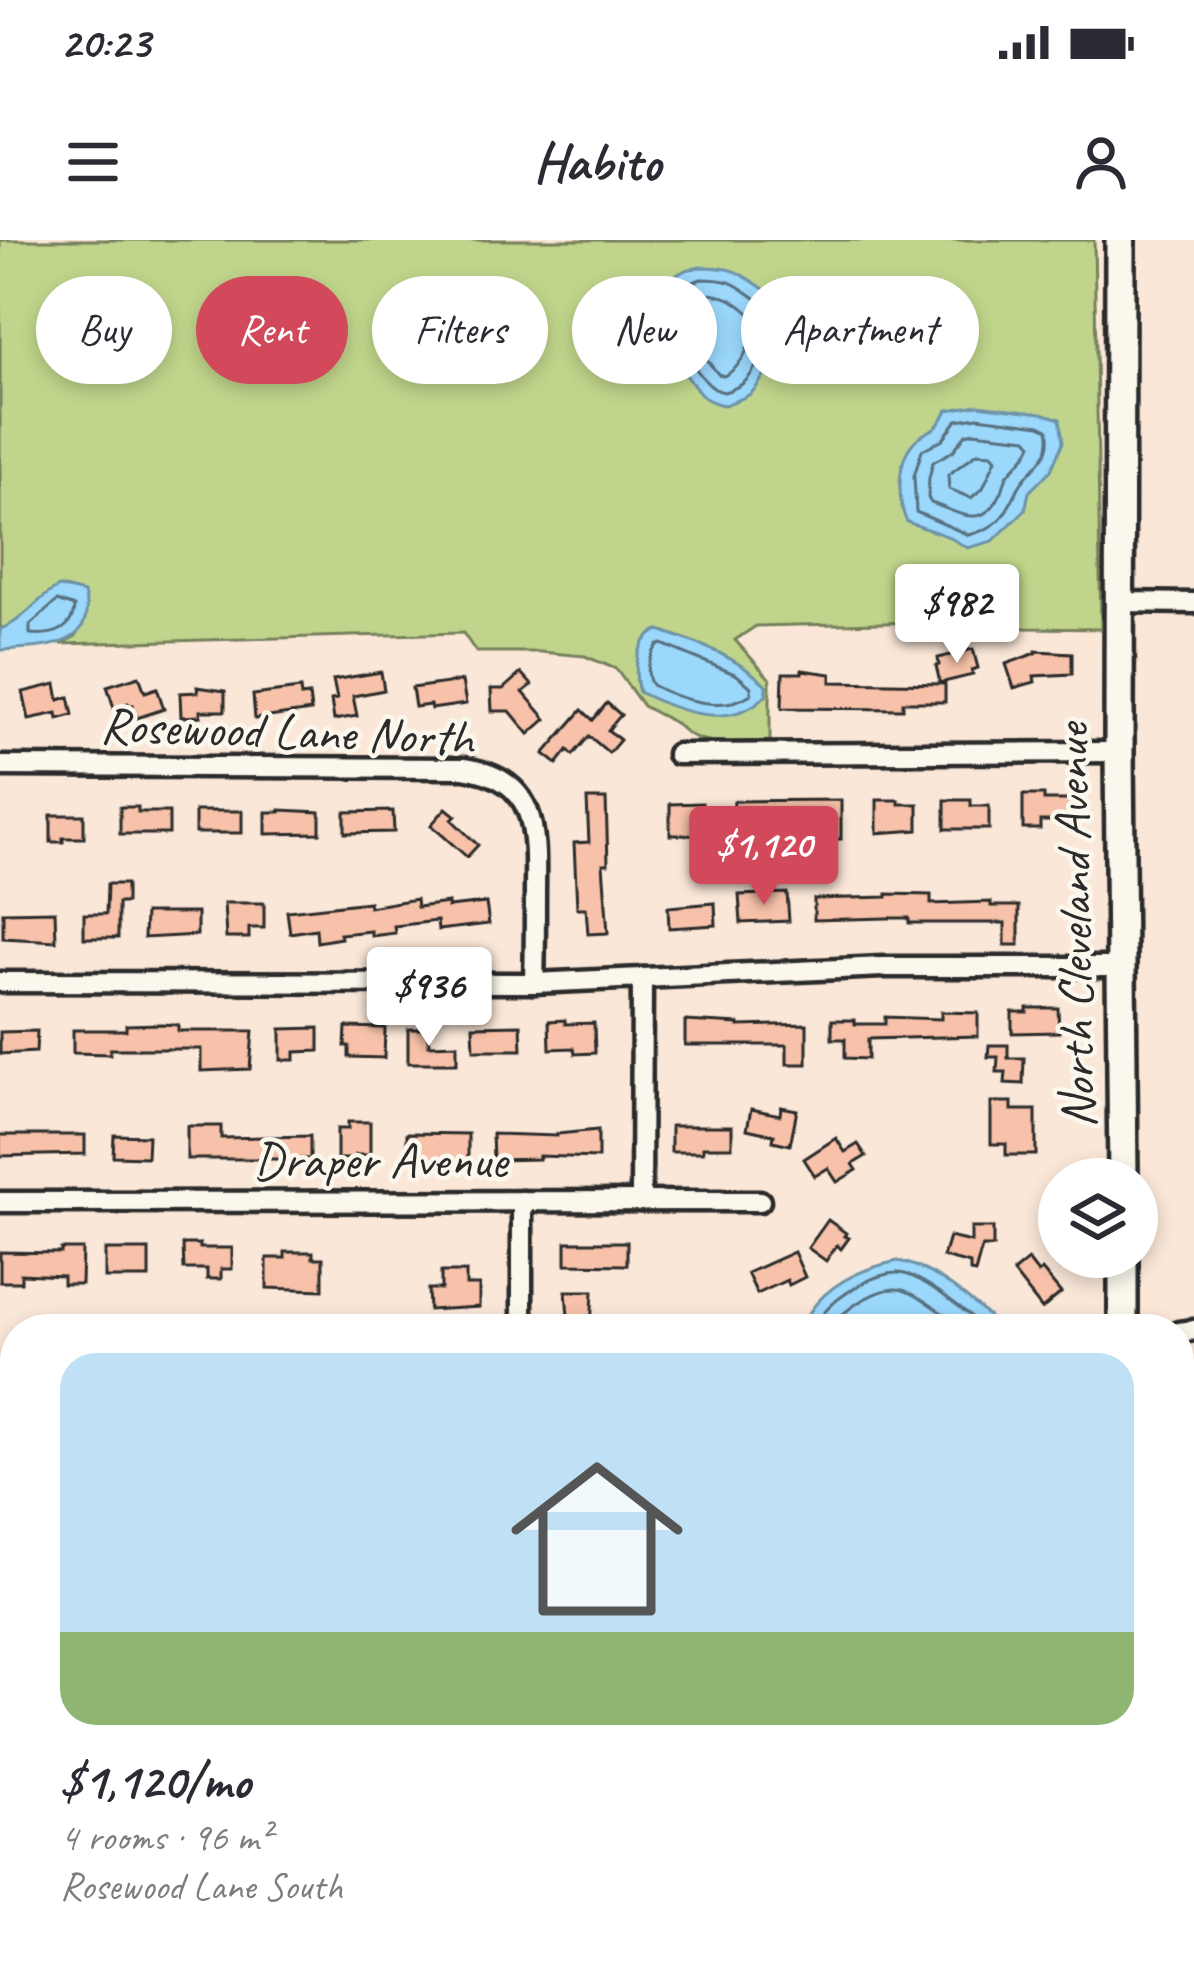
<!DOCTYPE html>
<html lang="en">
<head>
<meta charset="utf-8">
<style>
	body { margin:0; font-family:Caveat,sans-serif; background:#f7f7f7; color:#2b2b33; height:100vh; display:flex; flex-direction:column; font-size:45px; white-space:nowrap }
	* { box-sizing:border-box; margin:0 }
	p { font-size:39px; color:#7c7c81 }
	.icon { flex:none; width:66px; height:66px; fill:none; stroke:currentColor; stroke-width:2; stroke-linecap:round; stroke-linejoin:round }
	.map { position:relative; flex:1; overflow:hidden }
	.drawer { position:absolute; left:0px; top:1074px; width:1194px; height:660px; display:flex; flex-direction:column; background:#fff; border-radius:48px 48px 0 0; box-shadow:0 6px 18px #0003 }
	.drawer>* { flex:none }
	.guide { position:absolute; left:36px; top:36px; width:1122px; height:108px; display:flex; gap:24px }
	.fabs { position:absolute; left:1038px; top:918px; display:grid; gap:24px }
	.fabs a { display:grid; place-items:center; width:120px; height:120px; border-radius:50%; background:#fff; box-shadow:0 6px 18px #0003; font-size:60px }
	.price { position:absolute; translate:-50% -102px; padding:0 27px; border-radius:12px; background:#fff; color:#222; font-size:39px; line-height:78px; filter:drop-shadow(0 3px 6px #0008) }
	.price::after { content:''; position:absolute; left:50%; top:72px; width:36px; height:27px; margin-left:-18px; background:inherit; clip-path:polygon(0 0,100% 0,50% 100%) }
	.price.active { background:#d1495b; color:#fff }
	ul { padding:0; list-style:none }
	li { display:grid; align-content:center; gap:24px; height:636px; padding:0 60px }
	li+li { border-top:3px solid #e1e1e2 }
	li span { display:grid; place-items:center; height:372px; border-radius:36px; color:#555 }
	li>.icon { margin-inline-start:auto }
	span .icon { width:216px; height:216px; fill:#fffc; stroke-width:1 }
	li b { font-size:51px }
	.pill { padding:0 42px; border-radius:54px; background:#fff; box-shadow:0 6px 18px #0003; font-size:42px; line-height:108px }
	.pill.active { background:#d1495b; color:#fff }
	.status { display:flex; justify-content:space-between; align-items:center; height:84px; padding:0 60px; background:#fff; direction:ltr }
	.status svg { height:33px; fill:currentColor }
	header { display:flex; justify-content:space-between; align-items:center; height:156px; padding:0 60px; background:#fff; font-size:54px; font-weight:700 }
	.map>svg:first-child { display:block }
	.green { fill:#c0d58b; stroke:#76805b; stroke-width:3; fill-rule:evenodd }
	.water { fill:#9bd8fc; stroke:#6e93a8; stroke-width:3 }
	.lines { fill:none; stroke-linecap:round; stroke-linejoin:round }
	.shore { stroke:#58707f; stroke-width:3 }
	.building { fill:#f7c2a9; stroke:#2b2b2b; stroke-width:3 }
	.minor-casing { stroke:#2b2b2b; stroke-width:27 }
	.tertiary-casing { stroke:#2b2b2b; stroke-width:33 }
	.secondary-casing { stroke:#2b2b2b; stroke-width:36 }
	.minor { stroke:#fbf7ec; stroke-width:18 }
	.tertiary { stroke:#fbf7ec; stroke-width:24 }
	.secondary { stroke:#fbf7ec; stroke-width:27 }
	.labels { text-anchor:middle; stroke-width:9; stroke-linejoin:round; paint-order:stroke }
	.street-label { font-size:51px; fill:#2b2b2b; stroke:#fbf7ec }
</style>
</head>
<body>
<div class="status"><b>20:23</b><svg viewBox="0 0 49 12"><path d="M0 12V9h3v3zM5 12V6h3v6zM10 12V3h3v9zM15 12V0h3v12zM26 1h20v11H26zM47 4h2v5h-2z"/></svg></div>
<header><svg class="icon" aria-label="menu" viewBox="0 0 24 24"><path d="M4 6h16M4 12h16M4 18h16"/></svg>Habito<svg class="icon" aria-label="person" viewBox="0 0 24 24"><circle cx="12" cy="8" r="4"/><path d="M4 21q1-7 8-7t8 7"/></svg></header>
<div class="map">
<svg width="1194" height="1734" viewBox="0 0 1194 1734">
	<rect width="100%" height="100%" fill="#fae7d8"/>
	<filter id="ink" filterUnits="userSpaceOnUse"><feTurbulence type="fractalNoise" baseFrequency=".00833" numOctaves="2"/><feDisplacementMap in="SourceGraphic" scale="24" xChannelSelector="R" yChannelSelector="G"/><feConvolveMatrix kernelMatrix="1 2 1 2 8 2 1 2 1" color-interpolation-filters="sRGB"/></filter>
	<g filter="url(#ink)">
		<g class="green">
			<path d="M 0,0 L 1094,0 L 1101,389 L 1025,388 L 965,381 L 756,386 L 735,400 L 770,439 L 770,501 C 740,501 697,510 677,484 L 643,466 L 616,429 L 585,416 L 540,412 L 476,412 L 463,393 L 61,404 L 76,396 L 83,353 L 59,347 L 9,387 L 0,388 ZM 659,390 C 702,405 732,414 766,445 L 766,456 L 639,452 C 631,424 642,410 659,390 Z"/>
			<polygon points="1194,1346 1194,1734 1144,1734 1144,1719 1179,1719 1179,1347"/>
			<polygon points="0,1347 15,1347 15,1719 1096,1719 1096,1734 0,1734"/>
		</g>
		<g class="water">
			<path d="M 700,27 C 731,27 736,30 761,47 C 762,48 776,57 777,58 C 793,78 768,139 750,154 C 743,159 732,162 724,165 C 698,160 700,150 684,133 C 674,123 660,116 647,112 L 640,99 L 640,89 L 657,64 L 664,48 L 671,38 L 686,30 Z"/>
			<path d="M 978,165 L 1042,173 L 1060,179 L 1063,202 L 1051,230 L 1029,252 L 1025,270 L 993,301 L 968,308 L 947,296 L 907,282 C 897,262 897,222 912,204 C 927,186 933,199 947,170 Z"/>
			<path d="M 59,347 L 84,353 C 99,411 39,407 0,410 L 0,389 C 24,382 37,357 59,347 Z"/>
			<path d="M 659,390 C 702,405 732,414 766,445 L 766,455 C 732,491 678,472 639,452 C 633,430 636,399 659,390 Z"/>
			<path d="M 898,1021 C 935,1028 975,1062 1001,1089 L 810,1089 L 809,1073 C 829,1043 863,1028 898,1021 Z"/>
		</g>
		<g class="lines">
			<g class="shore">
				<path d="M 701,39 C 729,39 733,42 755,58 C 761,62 767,64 769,71 C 774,90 757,133 742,144 C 738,147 728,151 724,152 C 704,148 701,130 686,119 C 674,110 661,105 652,95 L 679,48 Z"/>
				<path d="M 703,54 C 725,54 738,61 753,77 C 752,99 746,125 724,136 L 718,134 L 699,110 L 674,90 L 689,60 Z"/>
				<path d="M 978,177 L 1040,185 L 1048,189 C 1055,220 1029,226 1018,249 C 1005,275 1000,287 969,295 L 916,272 L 914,236 L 922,210 L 943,199 L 957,180 Z"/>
				<path d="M 974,192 L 1027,198 L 1032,204 C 1027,218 1016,224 1007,236 C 1004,242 1004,249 1000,255 C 982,291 959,272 931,263 L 928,258 L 929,238 L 933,222 L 953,211 L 966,194 Z"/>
				<polygon points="977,213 992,214 996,219 983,248 971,258 949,249 948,235"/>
				<path d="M 57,361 L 74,367 C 73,391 52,396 30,394 L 30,385 Z"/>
				<path d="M 662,404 L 737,435 L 751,447 L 751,454 C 723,473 680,460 652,445 C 644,433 650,417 657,406 Z"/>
				<path d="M 821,1089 L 822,1075 C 837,1056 879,1028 905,1034 C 927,1040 969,1073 984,1089"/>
				<path d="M 836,1089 L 837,1080 C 850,1066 877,1048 897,1049 C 912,1049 951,1079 963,1089"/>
			</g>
		</g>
		<g class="building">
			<polygon points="973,409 978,428 972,430 973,435 940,443 936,426 939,425 938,418"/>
			<polygon points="1036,411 1072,413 1072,434 1034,436 1035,442 1014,448 1006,424 1036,413"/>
			<polygon points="802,430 831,434 831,442 945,444 945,462 903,462 903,469 782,468 783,433 802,433"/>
			<polygon points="381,432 384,450 353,456 357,476 334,480 331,460 337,459 333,440"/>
			<polygon points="521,433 532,445 523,452 546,479 529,494 510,471 492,471 491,449 503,449"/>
			<polygon points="139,436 145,452 157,448 164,469 137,478 133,465 130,466 128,463 114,468 107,446"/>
			<polygon points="462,441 466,464 431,469 430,465 415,467 412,448"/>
			<polygon points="56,444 59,460 69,457 73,475 58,479 57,473 29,479 23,452"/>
			<polygon points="197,447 225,451 225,471 200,471 201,476 181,477 180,453 198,452"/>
			<polygon points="300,449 301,456 309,455 311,471 255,479 253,455"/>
			<polygon points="607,463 621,475 608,490 620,500 609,513 589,496 573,515 568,510 557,524 544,514 582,470 593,480"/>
			<polygon points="1023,555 1044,555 1044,560 1070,560 1070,581 1040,581 1040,589 1023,589"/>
			<polygon points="587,559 606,559 608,624 603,624 608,693 588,694 586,668 577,668 574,603 589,602"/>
			<polygon points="841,560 841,599 826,599 826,585 761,583 761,607 731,608 734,561"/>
			<polygon points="877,560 899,560 899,564 918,564 918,590 877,593"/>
			<polygon points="945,560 971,560 971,566 989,566 989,589 945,589"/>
			<polygon points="702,563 702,595 670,595 670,564"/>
			<polygon points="120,567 138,567 138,572 169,572 169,594 120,594"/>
			<polygon points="446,568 456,576 452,580 478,605 467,617 431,585"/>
			<polygon points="280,570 320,572 320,593 266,594 266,572 280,572"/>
			<rect x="195" y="571" width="47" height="22"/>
			<polygon points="393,571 394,592 345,593 345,572"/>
			<polygon points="51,575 84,575 84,598 63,598 63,602 51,602"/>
			<polygon points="107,644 126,644 126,663 118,663 118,698 84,698 84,674 106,674"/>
			<polygon points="787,653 789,681 741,683 739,655"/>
			<polygon points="887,654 931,655 931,664 991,662 991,666 1019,666 1019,705 1005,705 1005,683 909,683 909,678 887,678 814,680 814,659 887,657"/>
			<polygon points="416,659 417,667 448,663 448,667 486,663 489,684 438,690 437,681 394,686 395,693 371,696 371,691 340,694 341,698 317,702 316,689 290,693 287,671 369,662 369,667"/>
			<polygon points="224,663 264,663 264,688 249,688 249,698 226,698"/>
			<polygon points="715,663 716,685 669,688 668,667"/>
			<polygon points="55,671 56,701 3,698 3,672"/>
			<polygon points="145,673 197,673 197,695 144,698"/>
			<polygon points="1027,768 1058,768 1059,792 1012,793 1012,772 1027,772"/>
			<polygon points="941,772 978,773 978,796 868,799 868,819 845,818 845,799 832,799 832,780 855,780 855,784 885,784 885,777 941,779"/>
			<polygon points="565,780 565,784 594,783 595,813 575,814 574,808 550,809 549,781"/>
			<polygon points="685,781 739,784 739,786 807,784 807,824 787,824 787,805 685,805"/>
			<polygon points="161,784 178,785 178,791 253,791 250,829 201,831 201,809 110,809 110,814 73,813 73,790 126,790 126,785"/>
			<polygon points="521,785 522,810 474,810 473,786"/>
			<polygon points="346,787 385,788 384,818 349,817 349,806 345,806"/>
			<polygon points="319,788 319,811 295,812 295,820 281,820 281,789"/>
			<polygon points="408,789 429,789 429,805 457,804 457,823 408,823"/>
			<polygon points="37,791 36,812 0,814 0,792"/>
			<polygon points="989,805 1008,805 1008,818 1024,818 1023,844 1005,843 1006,832 997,832 998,817 988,817"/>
			<polygon points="991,862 1012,862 1012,870 1036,870 1036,915 1006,915 1006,904 991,904"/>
			<polygon points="781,867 797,870 790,905 773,901 774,895 747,889 751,869 780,875"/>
			<polygon points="348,882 370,882 370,915 356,915 356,919 337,919 337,889 348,889"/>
			<polygon points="187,886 221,886 221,898 310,896 310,919 187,919"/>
			<polygon points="671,886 732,886 732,907 703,907 703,912 671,912"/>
			<polygon points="598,890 598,918 539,916 539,919 493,920 492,894 557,896 557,894"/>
			<polygon points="407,893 468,894 468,920 407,918"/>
			<polygon points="0,895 85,895 85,914 0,916"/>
			<polygon points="114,895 148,896 147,917 113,916"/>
			<polygon points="836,898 845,912 858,904 866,916 853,924 857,930 837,942 828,928 815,936 804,919"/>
			<polygon points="828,980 846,993 844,996 849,998 841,1009 837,1005 826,1021 808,1008"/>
			<polygon points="971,988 993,988 993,1007 982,1007 975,1033 970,1032 970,1024 943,1017 949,997 971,1002"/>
			<polygon points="566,1002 627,1002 627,1025 566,1024"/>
			<polygon points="183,1004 200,1004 200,1008 232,1008 232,1029 221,1029 221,1039 207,1039 207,1029 184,1029"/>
			<polygon points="61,1009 82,1009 81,1044 63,1044 63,1036 21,1034 21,1042 0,1042 0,1012 61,1013"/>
			<rect x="105" y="1010" width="44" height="28"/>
			<polygon points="285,1012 313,1012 313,1018 323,1018 323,1050 267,1048 267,1018 285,1018"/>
			<polygon points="794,1012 805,1037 789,1045 787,1040 757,1054 747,1033"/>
			<polygon points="1028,1020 1038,1033 1042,1030 1061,1053 1042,1069 1013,1032"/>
			<polygon points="441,1032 466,1032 466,1045 479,1045 479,1067 429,1070 428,1049 441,1049"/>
			<polygon points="566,1051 593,1051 591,1089 569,1089"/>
		</g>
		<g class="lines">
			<g class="minor-casing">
				<g id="minor">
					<polyline points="1119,362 1194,363"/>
					<polyline points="677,514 1119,512"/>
					<path d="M 0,526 L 464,528 C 537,539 536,589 535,649 C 535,680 535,711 534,743"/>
					<polyline points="0,742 534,743 883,727 1122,727"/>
					<polyline points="522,961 522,1089"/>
					<polyline points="641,961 642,738"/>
					<polyline points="0,962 760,961"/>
					<polyline points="1179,1092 1194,1090"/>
				</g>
			</g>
			<g class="tertiary-casing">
				<g id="tertiary">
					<polyline points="0,1323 15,1323"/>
					<polyline points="1179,1324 1194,1324"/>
				</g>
			</g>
			<g class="secondary-casing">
				<g id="secondary">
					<polyline points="1120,0 1119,512 1123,939"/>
					<polyline points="1123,1017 1123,1089"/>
					<polyline points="1121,1734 1121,1719"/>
				</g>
			</g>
			<use href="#minor" class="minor"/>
			<use href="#tertiary" class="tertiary"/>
			<use href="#secondary" class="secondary"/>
		</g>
	</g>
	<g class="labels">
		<g class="street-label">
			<text transform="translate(287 490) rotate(2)" y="18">Rosewood Lane North</text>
			<text transform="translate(1073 686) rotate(-91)" y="18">North Cleveland Avenue</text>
			<text x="380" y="937">Draper Avenue</text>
		</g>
	</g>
</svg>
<div class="fabs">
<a><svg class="icon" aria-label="layers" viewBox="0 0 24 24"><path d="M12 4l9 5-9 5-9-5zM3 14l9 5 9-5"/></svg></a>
</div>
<b class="price" style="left:957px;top:426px">$982</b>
<b class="price active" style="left:764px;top:668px">$1,120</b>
<b class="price" style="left:429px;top:809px">$936</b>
<div class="guide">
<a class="pill">Buy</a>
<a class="pill active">Rent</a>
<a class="pill">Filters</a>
<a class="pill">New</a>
<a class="pill">Apartment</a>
</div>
<section class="drawer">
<ul>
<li><span style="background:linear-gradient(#bfe0f5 75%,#8fb573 0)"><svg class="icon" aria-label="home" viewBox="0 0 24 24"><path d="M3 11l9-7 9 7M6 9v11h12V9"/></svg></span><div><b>$1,120/mo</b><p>4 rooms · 96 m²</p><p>Rosewood Lane South</p></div></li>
</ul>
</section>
</div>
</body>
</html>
